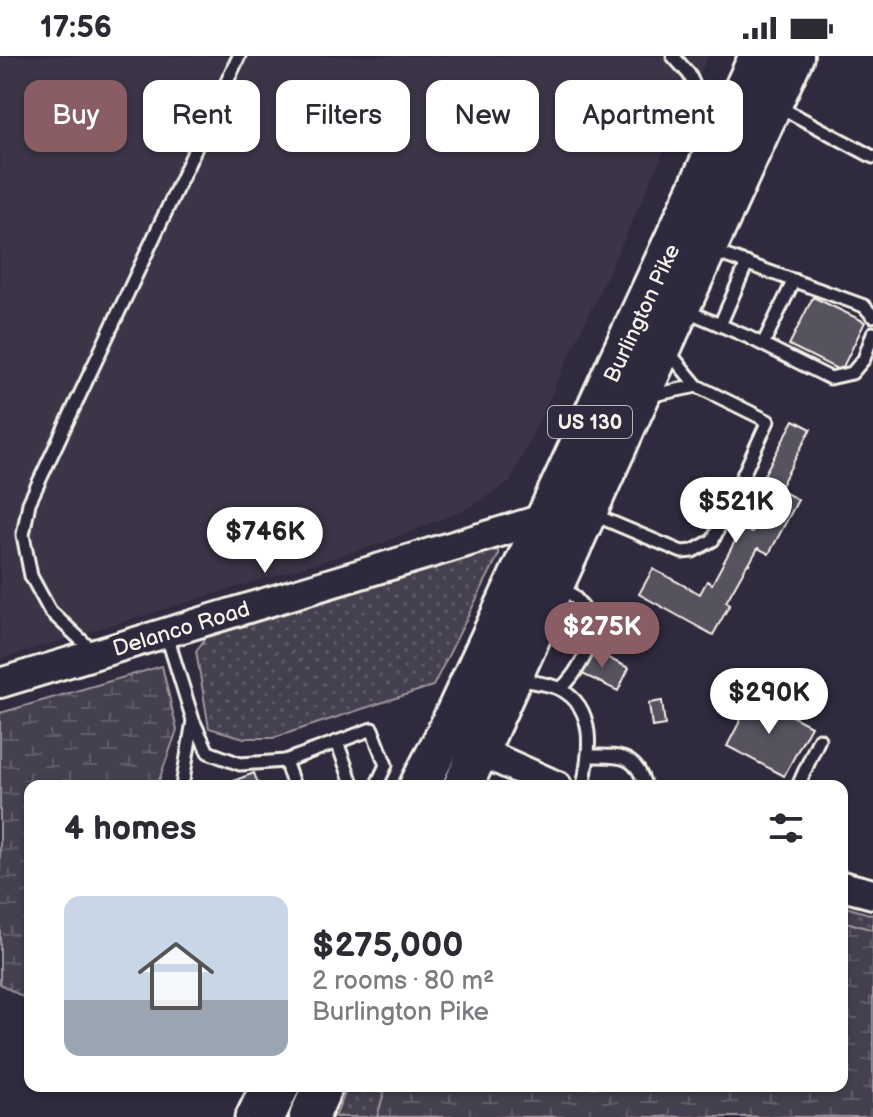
<!DOCTYPE html>
<html lang="en">
<head>
<meta charset="utf-8">
<style>
	body { margin:0; font-family:"Balsamiq Sans",sans-serif; background:#f7f7f7; color:#2b2b33; height:100vh; display:flex; flex-direction:column; font-size:30px; white-space:nowrap }
	* { box-sizing:border-box; margin:0 }
	p { font-size:26px; color:#7c7c81 }
	.icon { flex:none; width:44px; height:44px; fill:none; stroke:currentColor; stroke-width:2; stroke-linecap:round; stroke-linejoin:round }
	.map { position:relative; flex:1; overflow:hidden }
	.side { position:absolute; left:24px; top:724px; width:824px; height:312px; display:flex; flex-direction:column; background:#fff; border-radius:16px; box-shadow:0 2px 6px #0004 }
	.side>* { flex:none }
	.banner { position:absolute; left:24px; top:24px; width:826px; height:72px; display:flex; gap:16px }
	.price { position:absolute; translate:-50% -68px; padding:0 18px; border-radius:28px; background:#fff; color:#222; font-size:26px; line-height:52px; filter:drop-shadow(0 2px 4px #0008) }
	.price::after { content:''; position:absolute; left:50%; top:48px; width:24px; height:18px; margin-left:-12px; background:inherit; clip-path:polygon(0 0,100% 0,50% 100%) }
	.price.active { background:#8a5d65; color:#fff }
	ul { padding:0; list-style:none }
	li { display:flex; align-items:center; gap:24px; height:200px; padding:0 40px }
	li span { display:grid; place-items:center; flex:none; width:224px; height:160px; border-radius:16px; color:#555 }
	li>.icon { margin-inline-start:auto }
	span .icon { width:96px; height:96px; fill:#fffc; stroke-width:1 }
	li b { font-size:34px }
	h2 { display:flex; justify-content:space-between; align-items:center; height:96px; padding:0 40px; font-size:34px }
	.pill { padding:0 28px; border-radius:16px; background:#fff; box-shadow:0 2px 6px #0004; font-size:28px; line-height:72px }
	.pill.active { background:#8a5d65; color:#fff }
	.status { display:flex; justify-content:space-between; align-items:center; height:56px; padding:0 40px; background:#fff; direction:ltr }
	.status svg { height:22px; fill:currentColor }
	.map>svg:first-child { display:block }
	.built { fill:#3b3647 }
	.grass { fill:url(#grass-dots); stroke:#9c989c; stroke-width:2 }
	.wetland { fill:url(#wetland-marsh); stroke:#9c989c; stroke-width:2 }
	.building { fill:#56525f; stroke:#f4f1e8; stroke-width:2 }
	.lines { fill:none; stroke-linecap:round; stroke-linejoin:round }
	.service-casing { stroke:#f4f1e8; stroke-width:17 }
	.tertiary-casing { stroke:#f4f1e8; stroke-width:34 }
	.trunk-casing { stroke:#f4f1e8; stroke-width:44 }
	.service { stroke:#2f2a3d; stroke-width:11 }
	.tertiary { stroke:#2f2a3d; stroke-width:28 }
	.trunk { stroke:#2f2a3d; stroke-width:38 }
	.labels { text-anchor:middle; stroke-width:8; stroke-linejoin:round; paint-order:stroke }
	.shield { fill:#2f2a3d; stroke:#b9b5b5; stroke-width:2 }
	.shield-label { font-size:20px; font-weight:bold; fill:#f4f1e8 }
	.street-label { font-size:22px; fill:#f4f1e8; stroke:#2f2a3d }
</style>
</head>
<body>
<div class="status"><b>17:56</b><svg viewBox="0 0 49 12"><path d="M0 12V9h3v3zM5 12V6h3v6zM10 12V3h3v9zM15 12V0h3v12zM26 1h20v11H26zM47 4h2v5h-2z"/></svg></div>
<div class="map">
<svg width="873" height="1061" viewBox="0 0 873 1061">
	<defs>
		<pattern id="grass-dots" width="8" height="8" patternUnits="userSpaceOnUse" patternTransform="scale(2)"><rect width="8" height="8" fill="#454050"/><path d="M2 2h.1M6 6h.1" fill="none" stroke="#605c69" stroke-width="1.8" stroke-linecap="round"/></pattern>
		<pattern id="wetland-marsh" width="20" height="14" patternUnits="userSpaceOnUse" patternTransform="scale(2)"><rect width="20" height="14" fill="#454050"/><path d="M1 5h8M5 5V1M11 12h8M15 12V8" fill="none" stroke="#605c69"/></pattern>
	</defs>
	<rect width="100%" height="100%" fill="#2f2a3d"/>
	<filter id="ink" filterUnits="userSpaceOnUse"><feTurbulence type="fractalNoise" baseFrequency=".0125" numOctaves="2"/><feDisplacementMap in="SourceGraphic" scale="16" xChannelSelector="R" yChannelSelector="G"/><feConvolveMatrix kernelMatrix="1 2 1 2 8 2 1 2 1" color-interpolation-filters="sRGB"/></filter>
	<g filter="url(#ink)">
		<polygon class="built" points="0,0 708,0 620,192 510,426 467,453 382,487 0,603"/>
		<g class="grass">
			<polygon points="495,489 499,498 433,630 273,682 244,682 209,672 196,595 210,576"/>
			<polygon points="842,850 873,859 873,874 842,865"/>
			<polygon points="348,1030 386,1030 378,1061 335,1061"/>
		</g>
		<g class="wetland">
			<polygon points="162,610 177,674 157,730 30,730 30,945 0,928 0,657"/>
			<polygon points="842,865 873,874 873,1061 377,1061 386,1030 842,1030"/>
		</g>
		<g class="building">
			<polygon points="813,241 865,266 841,315 789,289"/>
			<polygon points="794,364 811,373 779,433 798,444 769,498 758,492 749,508 748,507 726,546 730,548 713,579 639,538 653,513 700,538 707,525 712,528 742,472 752,477 757,467 742,459"/>
			<polygon points="587,592 629,612 618,635 576,615"/>
			<polygon points="753,640 811,670 784,720 727,690"/>
			<polygon points="662,645 665,669 652,671 649,647"/>
			<polygon points="254,717 259,730 220,730"/>
		</g>
		<g class="lines">
			<g class="service-casing">
				<g id="service">
					<polyline points="673,0 689,18 697,35 711,81"/>
					<polyline points="776,49 873,101"/>
					<polyline points="712,195 864,250 873,260"/>
					<polyline points="685,254 748,281 830,322 852,317 864,303 873,277"/>
					<polyline points="720,269 747,207"/>
					<polyline points="763,288 794,224"/>
					<polyline points="648,340 697,330 668,295"/>
					<polyline points="592,458 682,496 693,495 713,484 768,365 697,330"/>
					<polyline points="166,577 193,664 208,696 240,708 285,705 337,686 353,730"/>
					<polyline points="95,597 50,555 31,520 23,479 29,447 239,0"/>
					<path d="M 517,623 C 530,626 548,627 560,633 C 597,652 590,697 583,730"/>
					<path d="M 560,633 C 570,625 576,615 583,603 C 599,572 588,550 562,530"/>
					<polyline points="337,686 372,673 386,709 376,730"/>
					<path d="M 589,700 C 618,700 636,697 645,730"/>
					<polyline points="285,705 294,730"/>
					<polyline points="182,730 193,665"/>
					<polyline points="798,730 819,683"/>
					<polyline points="241,1061 256,1030"/>
				</g>
			</g>
			<g class="tertiary-casing">
				<g id="tertiary">
					<polyline points="0,627 546,462"/>
					<polyline points="461,687 557,730"/>
					<polyline points="842,830 873,838"/>
				</g>
			</g>
			<g class="trunk-casing">
				<g id="trunk">
					<polyline points="419,730 445,680 759,0"/>
					<polyline points="463,730 794,0"/>
					<polyline points="265,1061 280,1030"/>
					<polyline points="309,1061 323,1030"/>
				</g>
			</g>
			<use href="#service" class="service"/>
			<use href="#tertiary" class="tertiary"/>
			<use href="#trunk" class="trunk"/>
		</g>
	</g>
	<g class="labels">
		<rect class="shield" x="548" y="350" width="84" height="32" rx="6"/>
		<g class="shield-label">
			<text x="590" y="373">US 130</text>
		</g>
		<g class="street-label">
			<text transform="translate(641 257) rotate(-65)" y="8">Burlington Pike</text>
			<text transform="translate(181 572) rotate(-17)" y="8">Delanco Road</text>
		</g>
	</g>
</svg>
<b class="price" style="left:736px;top:489px">$521K</b>
<b class="price" style="left:265px;top:519px">$746K</b>
<b class="price active" style="left:602px;top:614px">$275K</b>
<b class="price" style="left:769px;top:680px">$290K</b>
<div class="banner">
<a class="pill active">Buy</a>
<a class="pill">Rent</a>
<a class="pill">Filters</a>
<a class="pill">New</a>
<a class="pill">Apartment</a>
</div>
<section class="side">
<h2>4 homes<svg class="icon" aria-label="filters" viewBox="0 0 24 24"><path d="M4 7h16M4 17h16"/><circle cx="9" cy="7" r="2"/><circle cx="15" cy="17" r="2"/></svg></h2>
<ul>
<li><span style="background:linear-gradient(#c9d6e8 65%,#9aa5b1 0)"><svg class="icon" aria-label="home" viewBox="0 0 24 24"><path d="M3 11l9-7 9 7M6 9v11h12V9"/></svg></span><div><b>$275,000</b><p>2 rooms · 80 m²</p><p>Burlington Pike</p></div></li>
</ul>
</section>
</div>
</body>
</html>
